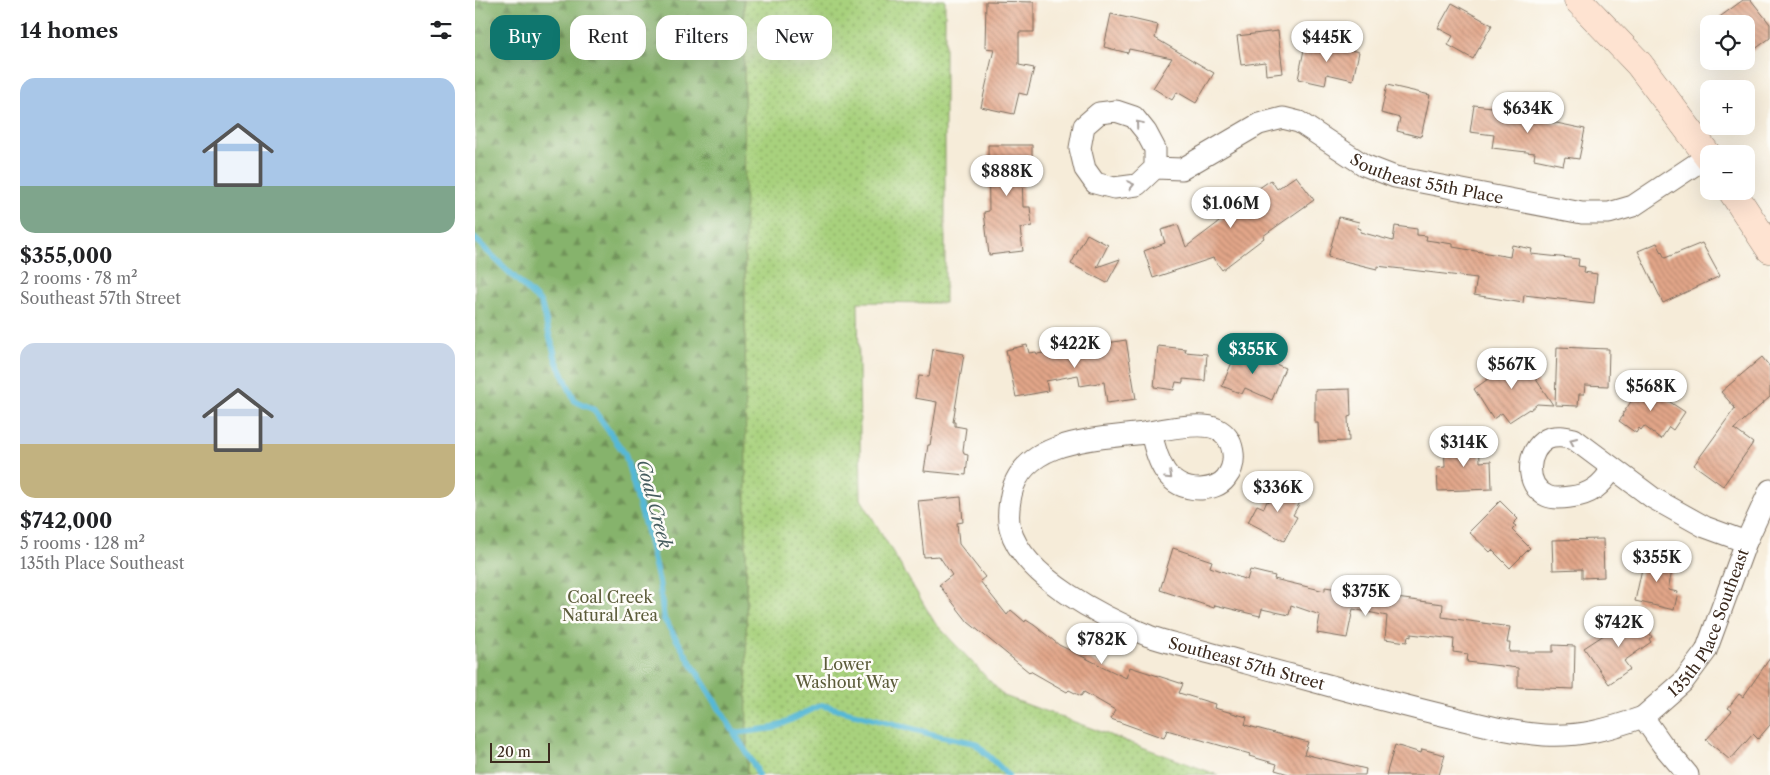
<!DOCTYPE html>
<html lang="en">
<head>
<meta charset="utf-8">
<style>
	body { margin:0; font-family:"Libre Caslon Text",serif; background:#f6f6f6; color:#202124; height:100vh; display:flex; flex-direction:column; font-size:19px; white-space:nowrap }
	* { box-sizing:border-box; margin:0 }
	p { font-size:16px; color:#757577 }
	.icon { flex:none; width:28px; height:28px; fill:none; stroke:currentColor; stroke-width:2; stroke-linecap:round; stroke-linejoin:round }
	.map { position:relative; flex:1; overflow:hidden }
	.side { display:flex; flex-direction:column; background:#fff; width:475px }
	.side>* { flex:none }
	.hud { position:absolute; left:15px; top:15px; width:475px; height:45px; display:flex; gap:10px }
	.controls { position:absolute; left:1225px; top:15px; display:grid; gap:10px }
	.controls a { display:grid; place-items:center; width:55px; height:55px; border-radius:10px; background:#fff; box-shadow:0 5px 20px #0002; font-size:25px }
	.scale { position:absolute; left:15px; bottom:12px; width:60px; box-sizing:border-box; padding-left:5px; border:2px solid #3b2a1e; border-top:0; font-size:14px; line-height:18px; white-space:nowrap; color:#3b2a1e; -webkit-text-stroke:4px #fdfcf7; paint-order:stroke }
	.price { position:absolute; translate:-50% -42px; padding:0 11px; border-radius:18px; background:#fff; color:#222; font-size:16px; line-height:32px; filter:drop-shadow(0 1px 2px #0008) }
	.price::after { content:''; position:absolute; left:50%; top:30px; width:15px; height:11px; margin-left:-8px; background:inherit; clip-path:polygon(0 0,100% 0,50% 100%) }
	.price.active { background:#0f766e; color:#fff }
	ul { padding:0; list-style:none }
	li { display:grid; align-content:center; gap:10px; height:265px; padding:0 20px }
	li span { display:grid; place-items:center; height:155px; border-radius:15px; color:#555 }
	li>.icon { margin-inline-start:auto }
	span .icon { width:90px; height:90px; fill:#fffc; stroke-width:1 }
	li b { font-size:21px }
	h2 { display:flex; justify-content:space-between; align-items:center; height:60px; padding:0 20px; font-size:21px }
	.chip { padding:0 18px; border-radius:15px; background:#fff; box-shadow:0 5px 20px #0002; font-size:18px; line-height:45px }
	.chip.active { background:#0f766e; color:#fff }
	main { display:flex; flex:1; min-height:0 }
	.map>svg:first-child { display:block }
	.forest { fill:url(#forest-firs); stroke:#606e45 }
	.park { fill:url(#park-dots); stroke:#727e4e }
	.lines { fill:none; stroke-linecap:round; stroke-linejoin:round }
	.stream { stroke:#57b8d6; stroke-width:6 }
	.building { fill:url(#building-back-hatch) }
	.minor-casing { stroke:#7c6e5f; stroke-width:23 }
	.secondary-casing { stroke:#7c6e5f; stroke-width:29 }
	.minor { stroke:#fff; stroke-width:21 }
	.secondary { stroke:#fee3d1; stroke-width:28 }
	.oneway { stroke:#a79f9a }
	.labels { text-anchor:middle; stroke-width:5; stroke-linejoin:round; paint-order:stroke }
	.street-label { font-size:16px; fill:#3b2a1e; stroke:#fdfcf7 }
	.park-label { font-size:16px; fill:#5c5c3a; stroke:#fdfcf7 }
	.water-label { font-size:18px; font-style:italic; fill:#455c5e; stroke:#fdfcf7 }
</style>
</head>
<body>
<main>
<section class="side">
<h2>14 homes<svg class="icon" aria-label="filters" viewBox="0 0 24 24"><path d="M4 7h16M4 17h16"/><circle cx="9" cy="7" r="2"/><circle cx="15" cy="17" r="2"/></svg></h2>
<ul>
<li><span style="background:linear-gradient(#a9c7e8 70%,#7fa58c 0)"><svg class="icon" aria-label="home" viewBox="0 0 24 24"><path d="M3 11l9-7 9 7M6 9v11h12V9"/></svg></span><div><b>$355,000</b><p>2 rooms · 78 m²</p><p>Southeast 57th Street</p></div></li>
<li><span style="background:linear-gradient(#c9d6e8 65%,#c2b280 0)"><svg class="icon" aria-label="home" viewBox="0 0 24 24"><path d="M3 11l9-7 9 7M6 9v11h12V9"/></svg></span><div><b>$742,000</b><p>5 rooms · 128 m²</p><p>135th Place Southeast</p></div></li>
</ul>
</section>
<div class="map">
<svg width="1295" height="775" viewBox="0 0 1295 775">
	<defs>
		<pattern id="forest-firs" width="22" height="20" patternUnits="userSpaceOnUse" patternTransform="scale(1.25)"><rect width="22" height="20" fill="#86b36c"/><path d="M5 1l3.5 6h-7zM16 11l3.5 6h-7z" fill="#6f9258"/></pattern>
		<pattern id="park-dots" width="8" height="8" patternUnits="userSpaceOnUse" patternTransform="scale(1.25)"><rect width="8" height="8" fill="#a8d17d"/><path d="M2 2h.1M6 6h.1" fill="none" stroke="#8aaa66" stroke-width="1.8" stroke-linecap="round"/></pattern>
		<pattern id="building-back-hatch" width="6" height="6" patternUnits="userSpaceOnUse" patternTransform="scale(1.25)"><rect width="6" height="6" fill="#e2a689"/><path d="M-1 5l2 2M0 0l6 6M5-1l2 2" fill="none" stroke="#b8876f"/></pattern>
	</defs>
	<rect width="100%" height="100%" fill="#fdfcf7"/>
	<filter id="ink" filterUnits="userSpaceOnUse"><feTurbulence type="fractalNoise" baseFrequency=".02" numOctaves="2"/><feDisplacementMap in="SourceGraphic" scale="10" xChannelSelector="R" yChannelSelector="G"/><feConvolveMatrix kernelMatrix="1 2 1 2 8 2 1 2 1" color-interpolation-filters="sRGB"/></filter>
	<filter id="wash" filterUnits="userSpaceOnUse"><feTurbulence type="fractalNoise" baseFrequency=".0096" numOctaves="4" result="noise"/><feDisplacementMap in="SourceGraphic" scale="20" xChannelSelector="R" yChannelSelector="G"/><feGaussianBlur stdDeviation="1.12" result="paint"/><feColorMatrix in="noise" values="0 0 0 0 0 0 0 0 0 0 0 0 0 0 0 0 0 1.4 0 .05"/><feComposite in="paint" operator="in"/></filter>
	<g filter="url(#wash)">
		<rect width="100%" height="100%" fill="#f6ecd9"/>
		<polygon class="forest" points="0,0 269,0 272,775 0,775"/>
		<polygon class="park" points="269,0 470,0 470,303 383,302 386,499 460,623 529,696 743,775 272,775"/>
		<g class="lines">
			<g class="stream">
				<polyline points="0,239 66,303 81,360 100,401 118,409 150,454 172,532 184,582 189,619 281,768 283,775"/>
				<polyline points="260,733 299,728 346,705 464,736 500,743 533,775"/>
			</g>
		</g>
		<g id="blocks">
			<g class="building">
				<polygon points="1268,0 1276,0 1295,24 1295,38 1271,56 1271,24 1235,24"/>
				<polygon points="511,1 559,2 559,32 544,32 544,65 559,68 552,95 544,93 539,114 506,107 519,49 510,48"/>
				<polygon points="977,3 1017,25 998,59 973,45 978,36 963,28"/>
				<polygon points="636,14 683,25 680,38 739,73 721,103 702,92 697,100 678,88 697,58 654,49 653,53 629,47"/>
				<polygon points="803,31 808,73 791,75 790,62 766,65 762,36"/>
				<polygon points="831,40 884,52 878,80 852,74 850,85 823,79"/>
				<polygon points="912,85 955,95 946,137 922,131 925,118 906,113"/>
				<polygon points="999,105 1043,110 1043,115 1110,129 1104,159 1090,157 1088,165 1059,159 1060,153 1017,148 1019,135 995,132"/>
				<polygon points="513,145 557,145 557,174 547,174 548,207 555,207 557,226 545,228 548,251 514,255 509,212 514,211"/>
				<polygon points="821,176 839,200 788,236 789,238 747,270 738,258 678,278 669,251 690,243 686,230 703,225 711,247 748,219 738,207 755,194 762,203 796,180 802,189"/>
				<polygon points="864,217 884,222 882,228 886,229 885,232 918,241 920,226 942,229 942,235 952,236 951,240 978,244 978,247 1035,257 1037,245 1057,249 1056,254 1104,259 1103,266 1110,267 1109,272 1122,274 1119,303 1049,295 1048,303 999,295 1002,278 902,266 902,269 853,257"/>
				<polygon points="612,234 633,245 622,267 645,259 632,283 596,264"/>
				<polygon points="1182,243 1190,258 1227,243 1245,276 1188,303 1163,251"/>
				<polygon points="651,340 661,399 632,403 629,382 605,386 603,375 571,381 573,391 541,397 531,350 552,345 554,353 561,352 562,354"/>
				<polygon points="683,346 711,349 710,352 732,354 730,381 708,379 708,383 701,382 699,390 679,387"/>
				<polygon points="1082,347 1134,349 1133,386 1110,385 1109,394 1104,394 1103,406 1080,405"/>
				<polygon points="763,348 810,368 797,400 770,388 767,394 747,386"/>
				<polygon points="458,349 489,354 478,422 480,422 480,426 491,428 488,450 489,454 493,455 491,475 449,471 453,445 455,445 462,402 440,398 444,376 454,377"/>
				<polygon points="1043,352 1078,405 1062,404 1055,410 1054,409 1034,422 1027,413 1018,419 999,389 1020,374 1017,369"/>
				<polygon points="1287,357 1295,367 1295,397 1259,429 1278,443 1248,486 1219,465 1260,408 1246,392"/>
				<polygon points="1165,382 1210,412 1198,430 1194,427 1186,439 1169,426 1166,430 1164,428 1161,433 1144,421 1148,416 1147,415 1159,397 1156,396"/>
				<polygon points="875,389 876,416 873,417 874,441 844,442 843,423 840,423 840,390"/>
				<polygon points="1004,439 1005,462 1016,461 1017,489 963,491 962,468 970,467 969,441"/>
				<polygon points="805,483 829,495 818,515 822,517 809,541 773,522 782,505 789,508 792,501 795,502"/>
				<polygon points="486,497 488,522 482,523 484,544 510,577 505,581 532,615 536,610 550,622 551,620 559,625 584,645 651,678 655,667 708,684 704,693 740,704 739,708 772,717 770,725 833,742 829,754 891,769 890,775 817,775 800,770 802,764 774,756 775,754 692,730 689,738 636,719 640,710 609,692 606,696 594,690 592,692 555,671 554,672 493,622 464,585 477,575 464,556 449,557 443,501"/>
				<polygon points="1025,501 1043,519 1038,524 1041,526 1037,530 1055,548 1035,568 1017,550 1015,552 994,532"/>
				<polygon points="1128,539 1129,577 1107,578 1107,569 1078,570 1077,540"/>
				<polygon points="698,548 737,561 735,567 772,580 775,570 800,576 799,579 850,591 850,587 913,597 968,604 967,617 1035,627 1032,643 1035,643 1034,652 1078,652 1078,645 1100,646 1099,689 1043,687 1043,668 992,662 993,654 978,652 979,639 936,634 936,637 933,636 932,642 910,639 912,616 878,609 872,638 842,633 845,615 816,605 814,615 787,609 785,616 740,605 739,608 685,590"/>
				<polygon points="1170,555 1199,561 1193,590 1203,592 1199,610 1160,601"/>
				<polygon points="1161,614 1177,637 1174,639 1176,642 1149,661 1155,669 1134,684 1109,648"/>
				<polygon points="1295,658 1295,725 1283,739 1278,734 1255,760 1231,740 1257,711 1253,708 1264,694 1268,697"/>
				<polygon points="920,745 946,753 947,749 970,755 964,775 911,775"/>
			</g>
		</g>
	</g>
	<g filter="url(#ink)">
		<use href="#blocks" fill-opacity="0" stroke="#7c6e5f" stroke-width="1"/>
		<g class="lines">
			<g class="minor-casing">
				<g id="minor">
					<path id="s1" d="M 680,168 L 680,149 L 671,132 L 659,117 L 641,111 L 624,113 L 609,126 L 605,148 L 610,169 L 620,183 L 639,188 L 662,185 L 680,168 L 707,169 L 784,124 L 808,118 L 824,122 L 889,165 L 920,177 L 1107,213 L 1134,213 L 1158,206 L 1233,156"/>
					<path id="s2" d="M 676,432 C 682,460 691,490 726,489 C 736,488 745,486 751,478 C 763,463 760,438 742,429 C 726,421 687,430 669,433 C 624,439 548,438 536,495 C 534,505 532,517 535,528 C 548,578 630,618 674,636 C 690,642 707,645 723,650 C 754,658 785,667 816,675 C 870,690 925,705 980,718 C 1009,725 1039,733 1069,735 C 1106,737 1134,729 1168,717 L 1187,744 L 1213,775"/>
					<path d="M 1138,468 C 1127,485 1116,495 1095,497 C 1088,498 1078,499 1072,496 C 1049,486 1051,450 1072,439 C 1081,435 1090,437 1099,439 L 1178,498 L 1230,527 L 1271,542"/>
					<path id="s3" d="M 1168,717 L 1208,682 L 1231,651 L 1271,542 L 1295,490"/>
				</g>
			</g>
			<g class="secondary-casing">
				<g id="secondary">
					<polyline points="1103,0 1164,64 1234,157"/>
					<polyline points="1257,191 1295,249"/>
				</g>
			</g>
			<use href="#minor" class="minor"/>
			<use href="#secondary" class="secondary"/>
		</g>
		<defs><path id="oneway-chevron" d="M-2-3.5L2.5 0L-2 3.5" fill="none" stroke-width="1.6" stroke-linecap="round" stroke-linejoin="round" transform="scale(1.25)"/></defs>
		<g class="oneway">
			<use href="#oneway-chevron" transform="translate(664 124) rotate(-130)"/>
			<use href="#oneway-chevron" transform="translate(656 185) rotate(-13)"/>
			<use href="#oneway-chevron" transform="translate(1098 441) rotate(-155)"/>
			<use href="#oneway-chevron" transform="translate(694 476) rotate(44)"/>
		</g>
	</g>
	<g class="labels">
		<g class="street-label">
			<text dy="6" stroke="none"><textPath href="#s1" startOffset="542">Southeast 55th Place</textPath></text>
			<text dy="6" stroke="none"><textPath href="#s3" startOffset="118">135th Place Southeast</textPath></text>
			<text dy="6" stroke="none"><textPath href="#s2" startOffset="716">Southeast 57th Street</textPath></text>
		</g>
		<g class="park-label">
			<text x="135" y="603">Coal Creek<tspan x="135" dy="18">Natural Area</tspan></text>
			<text x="372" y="670">Lower<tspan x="372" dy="18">Washout Way</tspan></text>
		</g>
		<g class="water-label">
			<text transform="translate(179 504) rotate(75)" y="6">Coal Creek</text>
		</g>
	</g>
</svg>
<div class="controls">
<a><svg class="icon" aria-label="locate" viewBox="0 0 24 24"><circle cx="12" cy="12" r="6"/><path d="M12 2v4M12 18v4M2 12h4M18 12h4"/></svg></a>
<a>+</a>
<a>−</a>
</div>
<div class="scale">20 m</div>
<b class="price" style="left:852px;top:63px">$445K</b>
<b class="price" style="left:1053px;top:134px">$634K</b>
<b class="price" style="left:532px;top:197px">$888K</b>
<b class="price" style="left:756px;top:229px">$1.06M</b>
<b class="price" style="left:600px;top:369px">$422K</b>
<b class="price active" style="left:778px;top:375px">$355K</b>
<b class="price" style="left:1037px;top:390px">$567K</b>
<b class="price" style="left:1176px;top:412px">$568K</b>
<b class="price" style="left:989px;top:468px">$314K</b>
<b class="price" style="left:803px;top:513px">$336K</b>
<b class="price" style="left:1182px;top:583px">$355K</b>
<b class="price" style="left:891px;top:617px">$375K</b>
<b class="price" style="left:1144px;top:648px">$742K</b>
<b class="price" style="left:627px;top:665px">$782K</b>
<div class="hud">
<a class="chip active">Buy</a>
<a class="chip">Rent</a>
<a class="chip">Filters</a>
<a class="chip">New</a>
</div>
</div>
</main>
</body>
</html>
